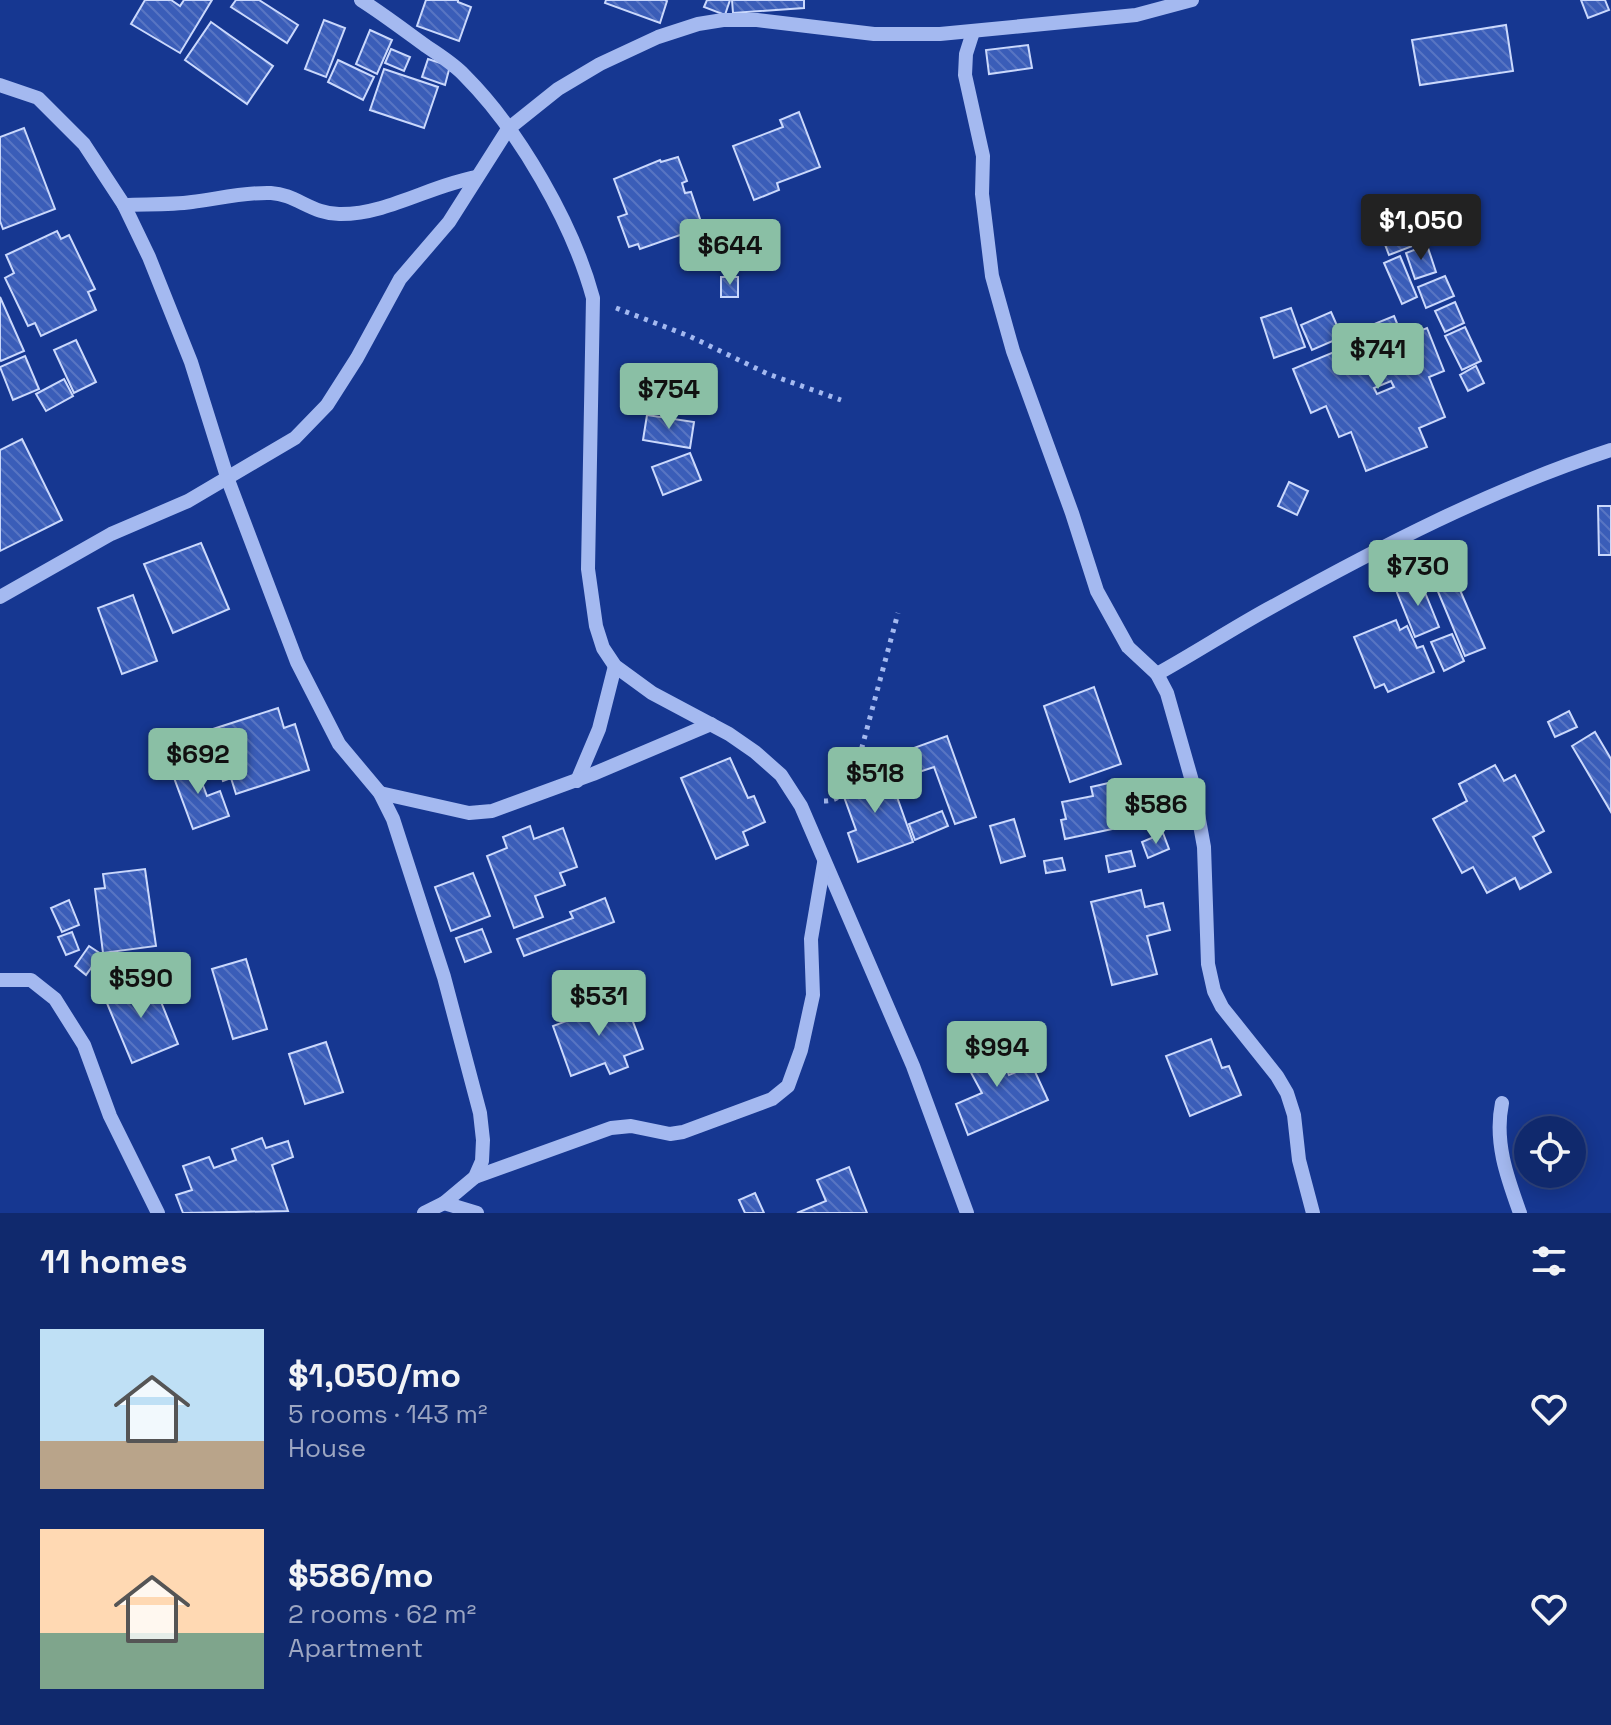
<!DOCTYPE html>
<html lang="en">
<head>
<meta charset="utf-8">
<style>
	body { margin:0; font-family:"Space Grotesk",sans-serif; background:#193172; color:#f1f3f6; height:100vh; display:flex; flex-direction:column; font-size:30px; white-space:nowrap }
	* { box-sizing:border-box; margin:0 }
	p { font-size:26px; color:#9ca6c2 }
	.icon { flex:none; width:44px; height:44px; fill:none; stroke:currentColor; stroke-width:2; stroke-linecap:round; stroke-linejoin:round }
	.map { position:relative; height:1213px; overflow:hidden }
	.sheet { display:flex; flex-direction:column; background:#10296d; flex:1 }
	.sheet>* { flex:none }
	.tools { position:absolute; left:1514px; top:1116px; display:grid; gap:16px }
	.tools a { display:grid; place-items:center; width:72px; height:72px; border-radius:50%; background:#10296d; box-shadow:0 4px 20px #0003,0 0 0 2px #304580; font-size:40px }
	.price { position:absolute; translate:-50% -68px; padding:0 18px; border-radius:8px; background:#8abfa5; color:#111; font-size:26px; line-height:52px; filter:drop-shadow(0 2px 4px #0008) }
	.price::after { content:''; position:absolute; left:50%; top:48px; width:24px; height:18px; margin-left:-12px; background:inherit; clip-path:polygon(0 0,100% 0,50% 100%) }
	.price.selected { background:#222; color:#fff }
	ul { padding:0; list-style:none }
	li { display:flex; align-items:center; gap:24px; height:200px; padding:0 40px }
	li span { display:grid; place-items:center; flex:none; width:224px; height:160px; border-radius:0px; color:#555 }
	li>.icon { margin-inline-start:auto }
	span .icon { width:96px; height:96px; fill:#fffc; stroke-width:1 }
	li b { font-size:34px }
	h2 { display:flex; justify-content:space-between; align-items:center; height:96px; padding:0 40px; font-size:34px }
	.map>svg:first-child { display:block }
	.building { fill:url(#building-back-hatch); stroke:#cad8fc; stroke-width:2; fill-rule:evenodd }
	.lines { fill:none; stroke-linecap:round; stroke-linejoin:round }
	.path { stroke:#a4b9f0; stroke-width:5; stroke-dasharray:4 6; stroke-linecap:butt }
	.minor { stroke:#a4b9f0; stroke-width:14 }
</style>
</head>
<body>
<div class="map">
<svg width="1611" height="1213" viewBox="0 0 1611 1213">
	<defs>
		<pattern id="building-back-hatch" width="6" height="6" patternUnits="userSpaceOnUse" patternTransform="scale(2)"><rect width="6" height="6" fill="#3a5db8"/><path d="M-1 5l2 2M0 0l6 6M5-1l2 2" fill="none" stroke="#5875c3"/></pattern>
	</defs>
	<rect width="100%" height="100%" fill="#163791"/>
	<g class="building">
		<polygon points="145,0 171,0 180,6 184,0 212,0 180,53 131,24"/>
		<polygon points="236,0 259,0 298,25 287,43 231,7"/>
		<polygon points="426,0 458,0 458,2 471,7 459,41 417,26"/>
		<polygon points="606,0 665,0 667,1 660,23 605,3"/>
		<polygon points="707,0 730,0 725,15 704,7"/>
		<polygon points="732,0 804,0 804,8 733,13"/>
		<polygon points="1581,0 1605,0 1609,10 1588,18"/>
		<polygon points="324,20 345,28 326,77 305,69"/>
		<polygon points="211,22 273,66 247,104 185,60"/>
		<polygon points="1506,25 1513,71 1420,85 1412,40"/>
		<polygon points="370,30 392,40 377,74 356,64"/>
		<polygon points="1028,45 1032,68 989,74 986,50"/>
		<polygon points="391,49 410,57 404,71 385,63"/>
		<polygon points="428,59 450,66 445,85 422,77"/>
		<polygon points="338,60 374,77 363,100 328,82"/>
		<polygon points="384,69 438,87 424,128 370,110"/>
		<polygon points="799,112 820,167 777,183 779,190 754,200 733,146 783,127 780,120"/>
		<polygon points="24,128 55,209 3,229 0,221 0,137"/>
		<polygon points="678,157 687,181 682,183 685,193 691,192 701,222 684,229 686,233 640,249 638,244 629,247 618,217 627,214 614,179 660,160 661,162"/>
		<polygon points="1419,218 1428,240 1389,255 1381,234"/>
		<polygon points="57,231 61,239 69,235 95,289 88,292 96,310 41,336 35,323 28,326 5,278 14,273 6,255"/>
		<polygon points="1427,245 1436,272 1415,279 1406,253"/>
		<polygon points="1400,256 1417,297 1402,304 1384,263"/>
		<polygon points="1445,276 1454,296 1426,308 1418,287"/>
		<rect x="721" y="277" width="17" height="20"/>
		<polygon points="0,297 24,351 1,361 0,359"/>
		<polygon points="1455,302 1464,323 1445,332 1435,311"/>
		<polygon points="1291,308 1305,347 1274,358 1261,318"/>
		<polygon points="1331,312 1342,337 1312,350 1301,325"/>
		<path d="M 1394,316 L 1403,338 L 1427,328 L 1444,371 L 1429,377 L 1445,417 L 1419,428 L 1427,447 L 1366,471 L 1351,432 L 1339,437 L 1326,406 L 1311,413 L 1293,369 L 1361,341 L 1357,331 ZM 1391,381 L 1394,387 L 1377,394 L 1374,388 Z"/>
		<polygon points="1465,327 1481,361 1462,370 1445,336"/>
		<polygon points="76,340 96,382 74,393 54,350"/>
		<polygon points="25,356 39,389 13,400 0,367"/>
		<polygon points="1476,366 1484,383 1468,391 1460,375"/>
		<polygon points="64,379 73,396 46,411 36,394"/>
		<polygon points="647,415 694,422 690,448 643,440"/>
		<polygon points="22,439 62,520 0,551 0,450"/>
		<polygon points="690,453 701,480 663,495 652,467"/>
		<polygon points="1289,482 1308,491 1297,515 1278,506"/>
		<polygon points="1598,506 1611,506 1611,555 1599,555"/>
		<polygon points="201,543 229,609 173,633 144,564"/>
		<polygon points="1450,567 1485,648 1465,656 1431,575"/>
		<polygon points="1420,580 1439,627 1415,637 1396,590"/>
		<polygon points="133,595 157,661 122,674 98,608"/>
		<polygon points="1396,620 1400,630 1407,626 1417,648 1423,646 1434,672 1388,692 1384,684 1375,688 1354,637"/>
		<polygon points="1452,634 1464,661 1444,671 1431,642"/>
		<polygon points="1094,687 1121,764 1070,782 1044,706"/>
		<polygon points="278,708 284,728 295,724 309,770 236,794 231,778 223,781 207,731"/>
		<polygon points="1569,711 1577,727 1555,737 1548,722"/>
		<polygon points="1595,732 1611,759 1611,812 1572,746"/>
		<polygon points="947,736 976,817 955,824 934,767 919,772 911,749"/>
		<polygon points="730,758 748,798 754,796 765,822 743,832 748,845 716,859 681,778"/>
		<polygon points="193,759 207,796 220,791 229,816 193,829 170,767"/>
		<polygon points="1495,765 1504,781 1515,775 1544,831 1533,837 1551,872 1520,889 1515,878 1487,893 1473,867 1462,873 1433,819 1467,801 1459,784"/>
		<polygon points="886,766 913,842 858,862 848,833 856,830 839,783"/>
		<polygon points="1113,782 1115,791 1128,788 1136,824 1065,839 1061,820 1066,819 1062,802 1093,796 1091,787"/>
		<polygon points="942,811 948,826 915,840 909,824"/>
		<polygon points="1014,819 1025,856 1001,863 990,826"/>
		<polygon points="530,826 534,839 563,828 577,867 560,873 565,885 535,896 543,917 514,928 487,856 507,848 503,837"/>
		<polygon points="1163,833 1169,849 1148,858 1142,842"/>
		<polygon points="1131,851 1135,866 1109,872 1106,856"/>
		<polygon points="1062,858 1065,870 1046,873 1044,861"/>
		<polygon points="145,869 156,946 103,953 95,889 105,888 103,874"/>
		<polygon points="473,873 490,916 451,931 435,887"/>
		<polygon points="1141,890 1145,907 1163,903 1170,930 1147,936 1157,974 1112,985 1091,902"/>
		<polygon points="605,898 614,922 524,956 517,939 573,918 570,912"/>
		<polygon points="69,900 79,925 62,932 51,908"/>
		<polygon points="482,929 491,952 465,962 456,938"/>
		<polygon points="72,932 79,950 66,955 58,937"/>
		<polygon points="89,946 101,954 86,975 75,966"/>
		<polygon points="246,959 267,1029 233,1039 212,969"/>
		<polygon points="151,977 178,1044 132,1063 104,996"/>
		<polygon points="605,998 608,1006 625,1000 643,1049 624,1056 628,1067 610,1074 605,1063 571,1076 553,1026 590,1012 587,1005"/>
		<polygon points="1211,1039 1222,1068 1229,1066 1241,1095 1190,1116 1166,1056"/>
		<polygon points="994,1040 1009,1075 1032,1065 1048,1100 968,1135 956,1104 982,1093 961,1054"/>
		<polygon points="326,1042 343,1092 305,1104 289,1054"/>
		<polygon points="262,1138 266,1148 288,1141 293,1157 272,1165 288,1211 183,1213 176,1195 192,1190 183,1166 209,1157 214,1168 236,1160 232,1149"/>
		<polygon points="849,1167 867,1213 797,1213 826,1201 817,1180"/>
		<polygon points="755,1193 764,1213 745,1213 739,1200"/>
	</g>
	<g class="lines">
		<g class="path">
			<polyline points="616,308 689,336 768,374 841,400"/>
			<path d="M 824,801 C 841,801 845,790 854,777 L 898,613"/>
		</g>
		<g class="minor">
			<path d="M 361,0 C 383,14 404,30 426,46 C 439,55 454,64 465,76 C 519,130 573,224 593,298 L 588,569 L 596,626 L 603,648 L 615,666 L 652,693 L 729,734 L 755,752 L 781,775 L 801,806 L 913,1066 L 967,1213"/>
			<polyline points="973,32 966,54 965,75 983,156 982,194 992,276 1013,351 1072,513 1097,591 1128,647 1157,674 1167,693 1192,781 1204,847 1208,964 1214,991 1222,1007 1277,1076 1287,1093 1294,1115 1299,1160 1313,1213"/>
			<polyline points="0,85 38,98 84,144 124,205 149,257 191,362 228,480 297,662 339,744 380,793 393,819 444,977 480,1113 483,1140 482,1161 475,1177 444,1203 424,1213"/>
			<path d="M 124,205 C 146,204 170,205 192,202 C 217,199 245,192 271,193 C 296,194 313,215 341,214 C 388,214 431,185 477,177"/>
			<polyline points="0,597 111,534 188,501 295,438 327,405 357,358 400,279 449,222 508,129 558,89 600,64 658,37 698,24 723,20 757,20 874,34 940,34 1136,15 1192,0"/>
			<path d="M 1157,674 C 1195,653 1230,630 1268,609 C 1378,548 1491,489 1611,450"/>
			<polyline points="577,781 599,729 615,666"/>
			<polyline points="380,793 469,813 492,811 593,774 711,724"/>
			<polyline points="0,980 31,980 55,999 84,1045 110,1116 158,1213"/>
			<path d="M 1502,1103 C 1494,1142 1507,1177 1520,1213"/>
			<polyline points="475,1177 611,1128 631,1126 670,1134 683,1132 772,1099 788,1086 801,1050 813,995 811,939 824,863"/>
			<polyline points="444,1203 477,1213"/>
		</g>
	</g>
</svg>
<div class="tools">
<a><svg class="icon" aria-label="locate" viewBox="0 0 24 24"><circle cx="12" cy="12" r="6"/><path d="M12 2v4M12 18v4M2 12h4M18 12h4"/></svg></a>
</div>
<b class="price selected" style="left:1421px;top:262px">$1,050</b>
<b class="price" style="left:730px;top:287px">$644</b>
<b class="price" style="left:1378px;top:391px">$741</b>
<b class="price" style="left:669px;top:431px">$754</b>
<b class="price" style="left:1418px;top:608px">$730</b>
<b class="price" style="left:198px;top:796px">$692</b>
<b class="price" style="left:875px;top:815px">$518</b>
<b class="price" style="left:1156px;top:846px">$586</b>
<b class="price" style="left:141px;top:1020px">$590</b>
<b class="price" style="left:599px;top:1038px">$531</b>
<b class="price" style="left:997px;top:1089px">$994</b>
</div>
<section class="sheet">
<h2>11 homes<svg class="icon" aria-label="filters" viewBox="0 0 24 24"><path d="M4 7h16M4 17h16"/><circle cx="9" cy="7" r="2"/><circle cx="15" cy="17" r="2"/></svg></h2>
<ul>
<li><span style="background:linear-gradient(#bfe0f5 70%,#b9a48a 0)"><svg class="icon" aria-label="home" viewBox="0 0 24 24"><path d="M3 11l9-7 9 7M6 9v11h12V9"/></svg></span><div><b>$1,050/mo</b><p>5 rooms · 143 m²</p><p>House</p></div><svg class="icon" aria-label="heart" viewBox="0 0 24 24"><path d="M12 20l-8-8c-3-5 5-10 8-4 3-6 11-1 8 4z"/></svg></li>
<li><span style="background:linear-gradient(#ffd9b3 65%,#7fa58c 0)"><svg class="icon" aria-label="home" viewBox="0 0 24 24"><path d="M3 11l9-7 9 7M6 9v11h12V9"/></svg></span><div><b>$586/mo</b><p>2 rooms · 62 m²</p><p>Apartment</p></div><svg class="icon" aria-label="heart" viewBox="0 0 24 24"><path d="M12 20l-8-8c-3-5 5-10 8-4 3-6 11-1 8 4z"/></svg></li>
</ul>
</section>
</body>
</html>
